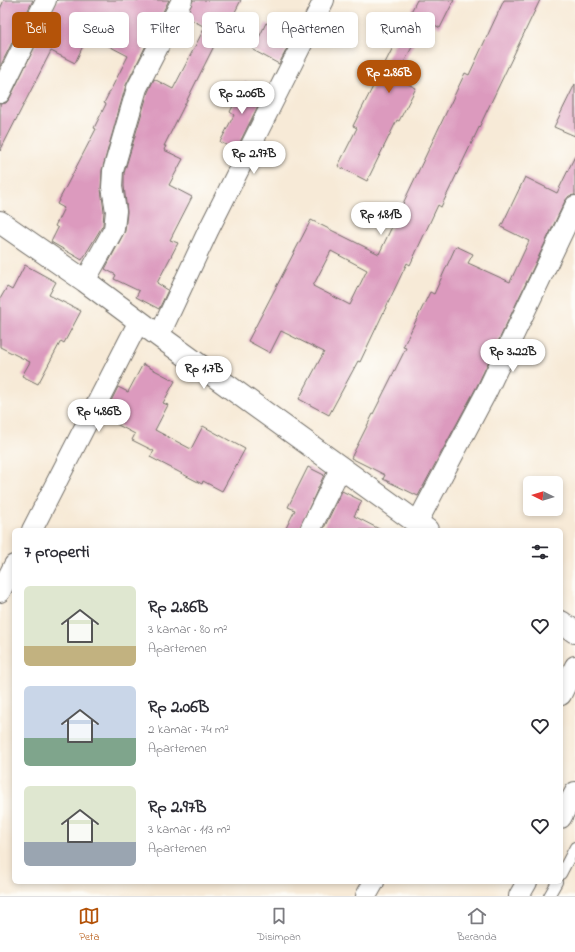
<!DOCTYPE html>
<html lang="id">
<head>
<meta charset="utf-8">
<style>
	body { margin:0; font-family:"Indie Flower",sans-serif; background:#f7f7f7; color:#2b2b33; height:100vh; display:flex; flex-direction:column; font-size:15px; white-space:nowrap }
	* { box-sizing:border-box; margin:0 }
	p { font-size:13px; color:#7c7c81 }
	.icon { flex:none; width:22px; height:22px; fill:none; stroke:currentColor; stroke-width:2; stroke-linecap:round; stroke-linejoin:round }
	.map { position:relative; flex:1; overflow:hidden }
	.sheet { position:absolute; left:12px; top:528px; width:551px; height:356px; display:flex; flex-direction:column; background:#fff; border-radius:6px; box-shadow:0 2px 6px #0003 }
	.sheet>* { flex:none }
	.banner { position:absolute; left:12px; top:12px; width:551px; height:36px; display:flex; gap:8px }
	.needle { width:26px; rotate:275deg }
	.buttons { position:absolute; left:523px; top:476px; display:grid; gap:8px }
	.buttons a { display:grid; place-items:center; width:40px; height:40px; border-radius:6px; background:#fff; box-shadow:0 2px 6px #0003; font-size:20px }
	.price { position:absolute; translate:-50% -34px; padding:0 9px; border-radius:14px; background:#fff; color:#222; font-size:13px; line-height:26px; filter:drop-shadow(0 1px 2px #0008) }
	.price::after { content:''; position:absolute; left:50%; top:24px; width:12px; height:9px; margin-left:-6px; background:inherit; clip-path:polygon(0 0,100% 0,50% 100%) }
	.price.selected { background:#b45309; color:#fff }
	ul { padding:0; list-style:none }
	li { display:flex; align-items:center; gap:12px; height:100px; padding:0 12px }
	li span { display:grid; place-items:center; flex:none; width:112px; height:80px; border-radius:6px; color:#555 }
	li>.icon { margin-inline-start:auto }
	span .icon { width:48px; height:48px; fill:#fffc; stroke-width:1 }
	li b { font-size:17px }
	h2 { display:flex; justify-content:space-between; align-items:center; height:48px; padding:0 12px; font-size:17px }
	.tag { padding:0 14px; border-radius:6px; background:#fff; box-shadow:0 2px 6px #0003; font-size:14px; line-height:36px }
	.tag.selected { background:#b45309; color:#fff }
	.tabs { display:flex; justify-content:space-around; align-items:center; height:56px; border-top:1px solid #e1e1e2; background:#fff; font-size:11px; color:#7c7c81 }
	.tabs a { display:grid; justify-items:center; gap:2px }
	.tabs .selected { color:#b45309 }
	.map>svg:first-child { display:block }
	.building { fill:#dc9abe; fill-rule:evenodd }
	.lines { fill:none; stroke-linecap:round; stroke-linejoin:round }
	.service-casing { stroke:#726e67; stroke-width:12 }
	.minor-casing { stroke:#726e67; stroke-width:22 }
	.tertiary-casing { stroke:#726e67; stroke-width:24 }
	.service { stroke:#fff; stroke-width:10 }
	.minor { stroke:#fff; stroke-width:20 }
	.tertiary { stroke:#fff; stroke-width:22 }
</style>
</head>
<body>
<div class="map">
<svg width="575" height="896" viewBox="0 0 575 896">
	<rect width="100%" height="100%" fill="#fdfcf7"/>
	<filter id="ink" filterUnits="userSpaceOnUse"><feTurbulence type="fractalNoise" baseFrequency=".025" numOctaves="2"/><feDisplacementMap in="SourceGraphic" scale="8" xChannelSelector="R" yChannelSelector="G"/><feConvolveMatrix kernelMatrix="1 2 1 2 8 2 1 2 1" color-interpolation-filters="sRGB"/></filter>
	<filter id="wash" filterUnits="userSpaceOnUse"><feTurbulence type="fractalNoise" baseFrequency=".012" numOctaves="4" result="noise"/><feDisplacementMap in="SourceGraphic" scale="16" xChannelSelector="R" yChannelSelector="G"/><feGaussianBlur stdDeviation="0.9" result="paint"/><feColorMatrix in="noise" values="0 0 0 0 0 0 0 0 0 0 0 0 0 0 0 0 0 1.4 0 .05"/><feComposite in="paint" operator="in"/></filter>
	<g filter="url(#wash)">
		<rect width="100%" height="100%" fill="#f7ead7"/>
		<g id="blocks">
			<g class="building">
				<polygon points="4,0 33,0 0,67 0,9"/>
				<polygon points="57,0 169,0 126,85 102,170 101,189 104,211 103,225 82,260 51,242 58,228 55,226 64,208 57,204 96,129 94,128 106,104 104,103 128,56 88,35 75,63 51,51 0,151 0,104 6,103 10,98"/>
				<polygon points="193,0 241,0 224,34 221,32 164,146 166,146 164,150 183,159 169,185 192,197 170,240 178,243 157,283 168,290 159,309 136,297 139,291 114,279 116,275 105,269 125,231 127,212 124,186 124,173 148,92 154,79 173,89 205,27 186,17"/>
				<polygon points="417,0 454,0 440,28 426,20 396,78 416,88 399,121 397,120 367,181 338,166 357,128 353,126"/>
				<path d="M 504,0 L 540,0 L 441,207 L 438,205 L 410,265 L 407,263 L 360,362 L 358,361 L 329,415 L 299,399 L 324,352 L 281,331 L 270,353 L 248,341 L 311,220 L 379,254 L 465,73 L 469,75 ZM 331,251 L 367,270 L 350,305 L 313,286 Z"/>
				<polygon points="266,23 286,33 284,35 292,39 279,64 253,50"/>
				<polygon points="245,82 265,92 236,150 220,142 234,115 230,112"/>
				<polygon points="575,84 575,136 554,127"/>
				<polygon points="575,156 575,195 569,196 565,201 477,386 418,496 383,479 385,475 351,458 406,348 403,347 430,292 434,294 456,246 473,254 468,263 510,282 529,241 501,227 525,177 557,193"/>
				<polygon points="25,265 56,282 49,295 81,311 64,343 61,341 38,384 22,376 30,362 0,347 0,299 7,287 12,290"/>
				<polygon points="143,364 175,381 163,403 168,405 155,430 191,449 203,426 245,449 222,491 203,481 202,484 150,457 154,451 132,440 135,434 103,417 118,387 128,392"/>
				<polygon points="308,467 324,475 299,530 285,530 295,510 288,507"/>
				<polygon points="342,491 362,501 354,516 381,530 323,530"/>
			</g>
		</g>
	</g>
	<g filter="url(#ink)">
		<use href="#blocks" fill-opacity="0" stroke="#726e67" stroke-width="1"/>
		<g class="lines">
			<g class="service-casing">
				<g id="service">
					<polyline points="561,874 575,847"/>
					<polyline points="549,896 557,882"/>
				</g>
			</g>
			<g class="minor-casing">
				<g id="minor">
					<polyline points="0,93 46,0"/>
					<polyline points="85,281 114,229 116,211 112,187 113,171 137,88 182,0"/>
					<polyline points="159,336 208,231 324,0"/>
					<polyline points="417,523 487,391 575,206"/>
					<polyline points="32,530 139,321"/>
					<polyline points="310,530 341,467"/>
					<polyline points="0,592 14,565"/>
					<polyline points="561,695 575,666"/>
					<polyline points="561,818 575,792"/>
					<polyline points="366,896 374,882"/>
					<polyline points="519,896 527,882"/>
				</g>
			</g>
			<g class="tertiary-casing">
				<g id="tertiary">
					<polyline points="0,222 85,281 159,336 427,530"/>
					<polyline points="561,622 575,632"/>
				</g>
			</g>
			<use href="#service" class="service"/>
			<use href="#minor" class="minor"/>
			<use href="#tertiary" class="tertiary"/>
		</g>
	</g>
</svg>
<div class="buttons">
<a><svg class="needle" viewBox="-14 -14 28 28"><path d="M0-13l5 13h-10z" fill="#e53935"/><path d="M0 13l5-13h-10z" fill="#7c7c81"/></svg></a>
</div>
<b class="price selected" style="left:389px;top:94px">Rp 2.86B</b>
<b class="price" style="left:242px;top:115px">Rp 2.06B</b>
<b class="price" style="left:254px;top:175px">Rp 2.97B</b>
<b class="price" style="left:381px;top:236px">Rp 1.81B</b>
<b class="price" style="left:513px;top:373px">Rp 3.22B</b>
<b class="price" style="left:204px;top:390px">Rp 1.7B</b>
<b class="price" style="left:99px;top:433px">Rp 4.86B</b>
<div class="banner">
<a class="tag selected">Beli</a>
<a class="tag">Sewa</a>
<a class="tag">Filter</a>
<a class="tag">Baru</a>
<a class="tag">Apartemen</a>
<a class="tag">Rumah</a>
</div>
<section class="sheet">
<h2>7 properti<svg class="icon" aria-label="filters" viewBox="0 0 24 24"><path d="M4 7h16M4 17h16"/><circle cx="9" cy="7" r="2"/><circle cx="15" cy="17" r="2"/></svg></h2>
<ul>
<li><span style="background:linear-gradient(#dfe7d0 75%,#c2b280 0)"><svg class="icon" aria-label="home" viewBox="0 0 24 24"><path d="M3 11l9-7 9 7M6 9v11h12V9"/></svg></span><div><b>Rp 2.86B</b><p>3 kamar · 80 m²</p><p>Apartemen</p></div><svg class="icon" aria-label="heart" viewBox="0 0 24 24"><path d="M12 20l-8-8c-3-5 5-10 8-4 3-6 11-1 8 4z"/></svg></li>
<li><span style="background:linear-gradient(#c9d6e8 65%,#7fa58c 0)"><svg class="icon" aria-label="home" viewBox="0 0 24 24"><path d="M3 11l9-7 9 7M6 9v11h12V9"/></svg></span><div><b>Rp 2.06B</b><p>2 kamar · 74 m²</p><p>Apartemen</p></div><svg class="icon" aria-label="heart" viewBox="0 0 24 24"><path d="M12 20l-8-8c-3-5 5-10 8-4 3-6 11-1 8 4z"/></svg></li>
<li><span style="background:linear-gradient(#dfe7d0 70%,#9aa5b1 0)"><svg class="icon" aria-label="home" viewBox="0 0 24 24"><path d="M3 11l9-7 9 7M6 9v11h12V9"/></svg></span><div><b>Rp 2.97B</b><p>3 kamar · 113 m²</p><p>Apartemen</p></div><svg class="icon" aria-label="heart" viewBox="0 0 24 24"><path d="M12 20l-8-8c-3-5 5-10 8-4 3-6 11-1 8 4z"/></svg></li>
</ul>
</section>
</div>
<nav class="tabs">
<a class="selected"><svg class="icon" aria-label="map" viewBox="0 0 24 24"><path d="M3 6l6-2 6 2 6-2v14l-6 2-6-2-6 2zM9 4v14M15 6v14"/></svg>Peta</a>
<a><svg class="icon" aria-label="saved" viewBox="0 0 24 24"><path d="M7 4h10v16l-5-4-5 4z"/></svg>Disimpan</a>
<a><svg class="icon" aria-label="home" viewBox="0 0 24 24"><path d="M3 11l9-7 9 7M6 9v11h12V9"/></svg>Beranda</a>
</nav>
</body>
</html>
